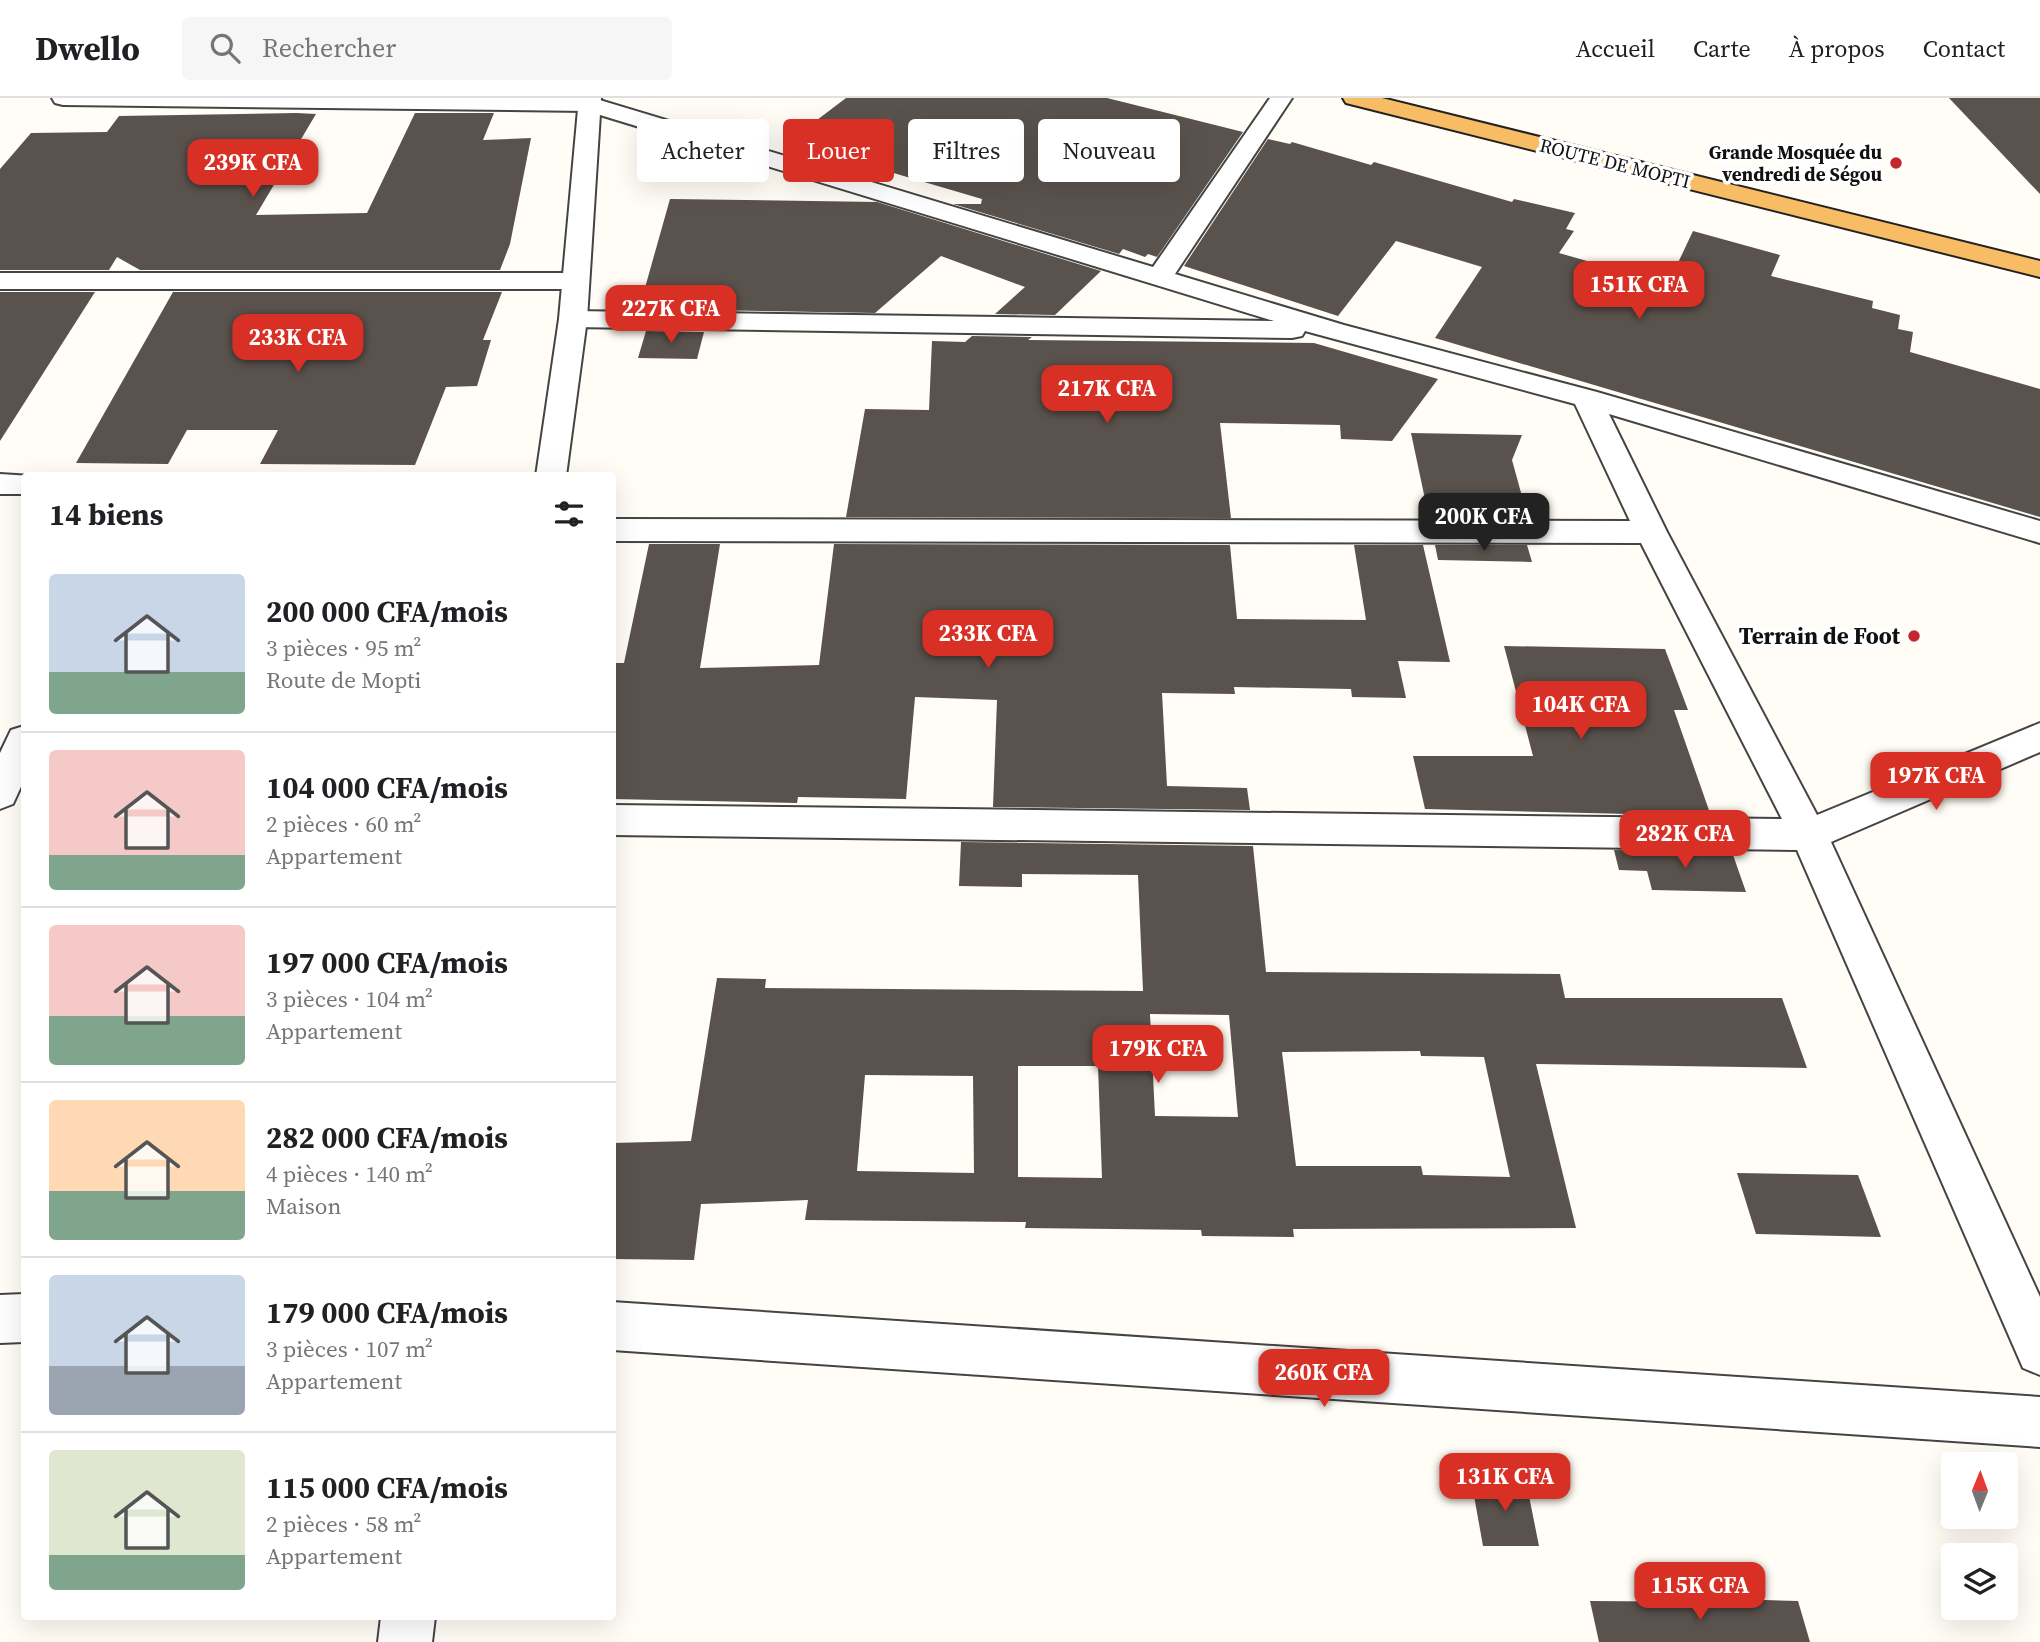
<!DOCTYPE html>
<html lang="fr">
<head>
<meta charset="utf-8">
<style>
	body { margin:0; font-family:"Source Serif 4",serif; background:#f6f6f6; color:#202124; height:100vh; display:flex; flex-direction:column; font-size:26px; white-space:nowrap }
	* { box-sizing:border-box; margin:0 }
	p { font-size:23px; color:#757577 }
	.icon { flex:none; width:38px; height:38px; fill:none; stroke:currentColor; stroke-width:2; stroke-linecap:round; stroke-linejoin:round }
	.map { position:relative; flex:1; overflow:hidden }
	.sheet { position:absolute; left:21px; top:374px; width:595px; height:1148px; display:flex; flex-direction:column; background:#fff; border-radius:7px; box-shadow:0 7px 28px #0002 }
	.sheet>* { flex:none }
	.guide { position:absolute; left:637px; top:21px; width:665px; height:63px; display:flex; gap:14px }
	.needle { width:46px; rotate:1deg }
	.controls { position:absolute; left:1941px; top:1354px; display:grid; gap:14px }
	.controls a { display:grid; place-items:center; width:77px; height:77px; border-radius:7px; background:#fff; box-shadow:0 7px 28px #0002; font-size:35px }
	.price { position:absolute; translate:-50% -60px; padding:0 16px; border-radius:14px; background:#d93025; color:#fff; font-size:23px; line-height:46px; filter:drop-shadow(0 2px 4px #0008) }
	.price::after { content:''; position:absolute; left:50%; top:42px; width:21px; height:16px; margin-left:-10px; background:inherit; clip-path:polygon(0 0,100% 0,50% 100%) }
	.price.current { background:#222; color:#fff }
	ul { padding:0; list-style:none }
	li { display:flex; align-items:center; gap:21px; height:175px; padding:0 28px }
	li+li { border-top:2px solid #e0e0e0 }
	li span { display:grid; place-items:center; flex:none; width:196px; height:140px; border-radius:7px; color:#555 }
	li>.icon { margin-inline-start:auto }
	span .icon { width:84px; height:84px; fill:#fffc; stroke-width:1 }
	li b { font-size:30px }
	h2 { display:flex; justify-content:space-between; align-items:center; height:84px; padding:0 28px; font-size:30px }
	.chip { padding:0 24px; border-radius:7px; background:#fff; box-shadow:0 7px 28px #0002; font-size:24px; line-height:63px }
	.chip.current { background:#d93025; color:#fff }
	header { display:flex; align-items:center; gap:42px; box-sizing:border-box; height:98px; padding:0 35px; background:#fff; border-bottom:2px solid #e0e0e0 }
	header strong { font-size:33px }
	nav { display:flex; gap:38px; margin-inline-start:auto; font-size:24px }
	.search { width:490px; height:63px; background:#f6f6f6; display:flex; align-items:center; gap:18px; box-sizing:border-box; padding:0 24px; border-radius:7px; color:#757577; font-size:26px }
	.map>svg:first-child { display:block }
	.building { fill:#5a524d; fill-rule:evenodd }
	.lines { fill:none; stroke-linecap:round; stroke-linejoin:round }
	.minor-casing { stroke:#444; stroke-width:4 }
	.tertiary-casing { stroke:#444; stroke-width:4 }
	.trunk-casing { stroke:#222; stroke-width:4 }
	.minor { fill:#fff; fill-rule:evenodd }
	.tertiary { fill:#fff; fill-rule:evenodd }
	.trunk { fill:#f7bc64; fill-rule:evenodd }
	.poi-dot { fill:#c4262e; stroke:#fff; stroke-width:2.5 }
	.labels { text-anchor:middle; stroke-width:7; stroke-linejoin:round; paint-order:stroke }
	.far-poi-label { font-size:19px; font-weight:bold; fill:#111; stroke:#fff; text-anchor:end }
	.far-street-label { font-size:19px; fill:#111; stroke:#fff }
	.poi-label { font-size:23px; font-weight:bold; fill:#111; stroke:#fff; text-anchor:end }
</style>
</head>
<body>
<header>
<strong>Dwello</strong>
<div class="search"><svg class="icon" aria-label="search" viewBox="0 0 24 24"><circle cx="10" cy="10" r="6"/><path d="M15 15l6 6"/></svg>Rechercher</div>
<nav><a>Accueil</a><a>Carte</a><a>À propos</a><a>Contact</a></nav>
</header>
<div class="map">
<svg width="2040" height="1544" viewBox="0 0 2040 1544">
	<rect width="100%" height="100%" fill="#fffdf5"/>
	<g class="building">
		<polygon points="846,0 1107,0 1243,34 1157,159 1148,156 1145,159 1123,151 1119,156 953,106 981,106 982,101 788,44"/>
		<polygon points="1949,0 2040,0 2040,96"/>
		<polygon points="296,15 316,16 256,117 367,115 415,15 494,15 483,42 531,40 510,146 500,172 140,172 117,159 109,172 0,172 0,71 31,35 107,34 119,18"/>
		<polygon points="1268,41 1290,46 1292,44 1371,67 1374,64 1512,104 1514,101 1575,115 1566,131 1574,133 1559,155 1668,186 1693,133 1780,157 1771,178 1873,203 1872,210 1900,217 1898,231 1913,234 1910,254 2040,291 2040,419 1435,240 1482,169 1396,143 1338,218 1184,168"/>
		<polygon points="670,101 877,104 1101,173 1055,217 995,216 1025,189 941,158 875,215 639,211"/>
		<polygon points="0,194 95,194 0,343"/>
		<polygon points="173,194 502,194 483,242 491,242 477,288 446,289 415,367 260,366 278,332 187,332 168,366 76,365"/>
		<polygon points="646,233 704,234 697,261 638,260"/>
		<polygon points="972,238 1032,239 1028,242 1314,245 1438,281 1392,343 1341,341 1340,327 1220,325 1231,420 846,419 865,311 929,312 932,243 965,244"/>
		<polygon points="1411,335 1522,337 1512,362 1528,420 1429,420"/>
		<polygon points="649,446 720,446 700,570 819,567 834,446 1230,447 1237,521 1366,522 1354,447 1423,447 1450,564 1398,563 1406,600 1352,599 1351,591 1234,589 1235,596 1162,595 1167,688 1247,690 1250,712 993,709 997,602 915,599 906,701 798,699 797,705 612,701 612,565 624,565"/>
		<polygon points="1435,447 1527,447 1532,464 1438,462"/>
		<polygon points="1504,548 1665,551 1688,612 1674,612 1711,718 1425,711 1413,658 1533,658"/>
		<path d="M 961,744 L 1253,748 L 1266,874 L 1560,876 L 1565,900 L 1782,900 L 1807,970 L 1536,966 L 1576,1130 L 1293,1131 L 1294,1139 L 1202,1138 L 1201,1132 L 1025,1130 L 1026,1124 L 805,1122 L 808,1102 L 701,1106 L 694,1162 L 612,1161 L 612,1045 L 691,1043 L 717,880 L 766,881 L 765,890 L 1143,893 L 1138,777 L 1022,776 L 1022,789 L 959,788 ZM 1150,916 L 1229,917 L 1238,1019 L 1155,1018 ZM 1420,953 L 1421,958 L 1484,959 L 1510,1079 L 1423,1077 L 1421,1068 L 1296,1068 L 1282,954 ZM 1018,968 L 1098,968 L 1102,1080 L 1018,1079 ZM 865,977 L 973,978 L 974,1075 L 857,1073 Z"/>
		<polygon points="1614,752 1732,754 1746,794 1652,792 1647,773 1619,772"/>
		<polygon points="1737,1075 1858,1077 1881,1139 1756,1136"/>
		<polygon points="1471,1381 1526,1383 1539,1448 1483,1448"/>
		<polygon points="1733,1501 1798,1503 1810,1544 1599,1544 1590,1503 1734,1504"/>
	</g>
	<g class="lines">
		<g class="minor-casing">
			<g id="minor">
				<polygon points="52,0 593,0 1153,169 1270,0 1292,0 1175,176 1344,227 1597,294 2040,423 2040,445 1609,316 1667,434 1817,717 2040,625 2040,654 1831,744 2040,1199 2040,1277 2023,1270 1797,752 612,737 612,707 1782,721 1641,445 612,443 612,421 1630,423 1575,306 1305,233 1302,238 1292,240 573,229 563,227 559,221 563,215 573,213 1274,223 587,13 63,7 55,5"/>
				<polygon points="0,175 575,175 584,177 588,183 584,189 575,191 0,191"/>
				<polygon points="0,376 32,378 24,378 24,396 0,396"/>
				<polygon points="24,628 24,682 13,706 0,711 0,655 11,632"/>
				<polygon points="24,1196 24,1244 0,1245 0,1197"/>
				<polygon points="612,1204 2040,1299 2040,1349 612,1252"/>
			</g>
		</g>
		<g class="tertiary-casing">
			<g id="tertiary">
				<polygon points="579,0 601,0 587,221 566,378 536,378 559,221"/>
				<polygon points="381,1519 435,1519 432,1544 378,1544"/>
			</g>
		</g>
		<g class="trunk-casing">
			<polygon id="trunk" points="1343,0 1382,0 2040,163 2040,179 1346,5"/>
		</g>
		<use href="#minor" class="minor"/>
		<use href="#tertiary" class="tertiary"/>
		<use href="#trunk" class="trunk"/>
	</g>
	<g class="poi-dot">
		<circle cx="1896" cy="65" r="7"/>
		<circle cx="1914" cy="538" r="7"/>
	</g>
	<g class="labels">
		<g class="far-poi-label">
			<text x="1882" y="61">Grande Mosquée du<tspan x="1882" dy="22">vendredi de Ségou</tspan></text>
		</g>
		<g class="far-street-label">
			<text transform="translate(1615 65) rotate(14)" y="7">ROUTE DE MOPTI</text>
		</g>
		<g class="poi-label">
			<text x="1900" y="546">Terrain de Foot</text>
		</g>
	</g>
</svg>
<div class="controls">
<a><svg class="needle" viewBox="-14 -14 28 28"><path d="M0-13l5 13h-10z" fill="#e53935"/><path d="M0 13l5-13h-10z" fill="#757577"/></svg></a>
<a><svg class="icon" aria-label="layers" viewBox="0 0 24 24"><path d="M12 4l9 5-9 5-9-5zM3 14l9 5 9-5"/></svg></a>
</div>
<b class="price" style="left:253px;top:101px">239K CFA</b>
<b class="price" style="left:1639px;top:223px">151K CFA</b>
<b class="price" style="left:671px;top:247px">227K CFA</b>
<b class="price" style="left:298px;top:276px">233K CFA</b>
<b class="price" style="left:1107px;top:327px">217K CFA</b>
<b class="price current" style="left:1484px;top:455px">200K CFA</b>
<b class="price" style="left:988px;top:572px">233K CFA</b>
<b class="price" style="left:1581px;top:643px">104K CFA</b>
<b class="price" style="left:1936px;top:714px">197K CFA</b>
<b class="price" style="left:1685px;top:772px">282K CFA</b>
<b class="price" style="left:1158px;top:987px">179K CFA</b>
<b class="price" style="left:1324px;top:1311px">260K CFA</b>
<b class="price" style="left:1505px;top:1415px">131K CFA</b>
<b class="price" style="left:1700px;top:1524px">115K CFA</b>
<div class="guide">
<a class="chip">Acheter</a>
<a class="chip current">Louer</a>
<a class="chip">Filtres</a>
<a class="chip">Nouveau</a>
</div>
<section class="sheet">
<h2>14 biens<svg class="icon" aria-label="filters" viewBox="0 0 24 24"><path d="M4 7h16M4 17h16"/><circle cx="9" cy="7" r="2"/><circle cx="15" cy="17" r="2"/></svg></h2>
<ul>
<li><span style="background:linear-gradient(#c9d6e8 70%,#7fa58c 0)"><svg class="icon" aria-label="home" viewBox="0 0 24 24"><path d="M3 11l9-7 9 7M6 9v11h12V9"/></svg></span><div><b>200 000 CFA/mois</b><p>3 pièces · 95 m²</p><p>Route de Mopti</p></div></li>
<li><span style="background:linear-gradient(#f6c9c9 75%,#7fa58c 0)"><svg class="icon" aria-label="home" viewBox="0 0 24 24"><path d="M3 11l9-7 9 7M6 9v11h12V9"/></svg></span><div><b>104 000 CFA/mois</b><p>2 pièces · 60 m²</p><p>Appartement</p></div></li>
<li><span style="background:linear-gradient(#f6c9c9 65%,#7fa58c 0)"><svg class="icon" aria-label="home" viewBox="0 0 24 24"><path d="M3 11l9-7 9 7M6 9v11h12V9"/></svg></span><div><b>197 000 CFA/mois</b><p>3 pièces · 104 m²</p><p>Appartement</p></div></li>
<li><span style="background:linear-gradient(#ffd9b3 65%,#7fa58c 0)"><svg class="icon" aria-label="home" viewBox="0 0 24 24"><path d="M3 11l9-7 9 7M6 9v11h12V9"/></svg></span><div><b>282 000 CFA/mois</b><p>4 pièces · 140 m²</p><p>Maison</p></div></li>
<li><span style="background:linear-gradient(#c9d6e8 65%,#9aa5b1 0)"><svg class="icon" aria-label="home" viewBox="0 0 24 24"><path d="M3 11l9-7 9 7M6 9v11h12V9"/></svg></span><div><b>179 000 CFA/mois</b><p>3 pièces · 107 m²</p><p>Appartement</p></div></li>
<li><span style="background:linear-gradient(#dfe7d0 75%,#7fa58c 0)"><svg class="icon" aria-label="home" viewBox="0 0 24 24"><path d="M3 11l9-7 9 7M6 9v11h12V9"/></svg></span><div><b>115 000 CFA/mois</b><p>2 pièces · 58 m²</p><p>Appartement</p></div></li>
</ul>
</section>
</div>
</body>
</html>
